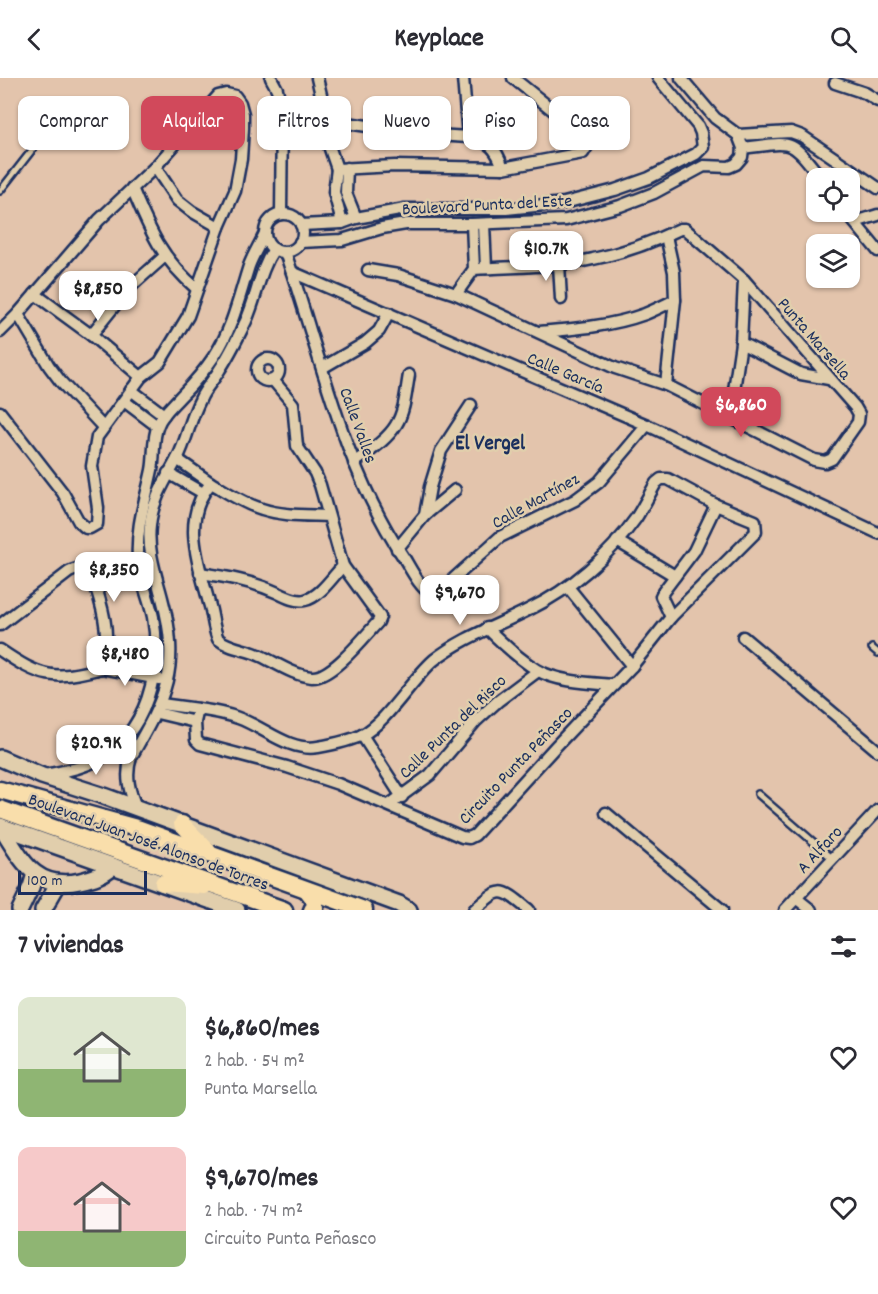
<!DOCTYPE html>
<html lang="es">
<head>
<meta charset="utf-8">
<style>
	body { margin:0; font-family:Dekko,sans-serif; background:#f7f7f7; color:#2b2b33; height:100vh; display:flex; flex-direction:column; font-size:22px; white-space:nowrap }
	* { box-sizing:border-box; margin:0 }
	p { font-size:20px; color:#7c7c81 }
	.icon { flex:none; width:33px; height:33px; fill:none; stroke:currentColor; stroke-width:2; stroke-linecap:round; stroke-linejoin:round }
	.map { position:relative; height:832px; overflow:hidden }
	.panel { display:flex; flex-direction:column; background:#fff; flex:1 }
	.panel>* { flex:none }
	.top-card { position:absolute; left:18px; top:18px; width:843px; height:54px; display:flex; gap:12px }
	.buttons { position:absolute; left:806px; top:90px; display:grid; gap:12px }
	.buttons a { display:grid; place-items:center; width:54px; height:54px; border-radius:12px; background:#fff; box-shadow:0 2px 4px #0004; font-size:30px }
	.scale { position:absolute; left:18px; bottom:15px; width:129px; box-sizing:border-box; padding-left:6px; border:3px solid #1b2f5e; border-top:0; font-size:16px; line-height:21px; white-space:nowrap; color:#1b2f5e; -webkit-text-stroke:4px #e1ceac; paint-order:stroke }
	.price { position:absolute; translate:-50% -51px; padding:0 14px; border-radius:12px; background:#fff; color:#222; font-size:20px; line-height:39px; filter:drop-shadow(0 2px 3px #0008) }
	.price::after { content:''; position:absolute; left:50%; top:36px; width:18px; height:14px; margin-left:-9px; background:inherit; clip-path:polygon(0 0,100% 0,50% 100%) }
	.price.current { background:#d1495b; color:#fff }
	ul { padding:0; list-style:none }
	li { display:flex; align-items:center; gap:18px; height:150px; padding:0 18px }
	li span { display:grid; place-items:center; flex:none; width:168px; height:120px; border-radius:12px; color:#555 }
	li>.icon { margin-inline-start:auto }
	span .icon { width:72px; height:72px; fill:#fffc; stroke-width:1 }
	li b { font-size:26px }
	h2 { display:flex; justify-content:space-between; align-items:center; height:72px; padding:0 18px; font-size:26px }
	.pill { padding:0 21px; border-radius:12px; background:#fff; box-shadow:0 2px 4px #0004; font-size:21px; line-height:54px }
	.pill.current { background:#d1495b; color:#fff }
	header { display:flex; justify-content:space-between; align-items:center; height:78px; padding:0 18px; background:#fff; font-size:27px; font-weight:700 }
	.map>svg:first-child { display:block }
	.lines { fill:none; stroke-linecap:round; stroke-linejoin:round }
	.lane-casing { stroke:#1b2f5e; stroke-width:10 }
	.street-casing { stroke:#1b2f5e; stroke-width:15 }
	.secondary-casing { stroke:#1b2f5e; stroke-width:20 }
	.primary-casing { stroke:#1b2f5e; stroke-width:21 }
	.lane { stroke:#e1ceac; stroke-width:5 }
	.street { stroke:#e1ceac; stroke-width:10 }
	.secondary { stroke:#e1ceac; stroke-width:15 }
	.primary { stroke:#f9deab; stroke-width:16 }
	.labels { text-anchor:middle; stroke-width:5; stroke-linejoin:round; paint-order:stroke }
	.street-label { font-size:18px; fill:#1b2f5e; stroke:#e1ceac }
	.quarter-label { font-size:21px; font-weight:bold; fill:#1b2f5e; stroke:#e1ceac }
</style>
</head>
<body>
<header><svg class="icon" aria-label="back" viewBox="0 0 24 24"><path d="M15 5l-7 7 7 7"/></svg>Keyplace<svg class="icon" aria-label="search" viewBox="0 0 24 24"><circle cx="10" cy="10" r="6"/><path d="M15 15l6 6"/></svg></header>
<div class="map">
<svg width="878" height="832" viewBox="0 0 878 832">
	<rect width="100%" height="100%" fill="#e3c4ac"/>
	<filter id="ink" filterUnits="userSpaceOnUse"><feTurbulence type="fractalNoise" baseFrequency=".0167" numOctaves="2"/><feDisplacementMap in="SourceGraphic" scale="12" xChannelSelector="R" yChannelSelector="G"/><feConvolveMatrix kernelMatrix="1 2 1 2 8 2 1 2 1" color-interpolation-filters="sRGB"/></filter>
	<g filter="url(#ink)">
		<g class="lines">
			<g class="lane-casing">
				<g id="lane">
					<polyline points="0,113 43,58"/>
					<polyline points="872,570 878,575"/>
					<polyline points="758,716 833,781"/>
				</g>
			</g>
			<g class="street-casing">
				<g id="street">
					<polyline points="271,0 277,11 282,34 281,136"/>
					<polyline points="317,0 327,42 327,62 337,91"/>
					<path d="M 463,0 L 468,59 C 490,64 496,69 503,90"/>
					<polyline points="835,5 865,15 878,23"/>
					<polyline points="327,42 421,56 468,59"/>
					<polyline points="738,57 791,54 802,58 878,110"/>
					<path d="M 743,70 C 794,64 789,59 821,100"/>
					<polyline points="155,89 177,122 191,133 219,149"/>
					<polyline points="347,90 346,115 356,140"/>
					<polyline points="337,91 395,88 503,90 583,75 588,67 585,58 513,0"/>
					<polyline points="337,91 334,114 342,145"/>
					<path d="M 132,110 C 150,153 161,180 197,211"/>
					<polyline points="846,134 878,173"/>
					<circle cx="284" cy="155" r="19"/>
					<polyline points="855,144 878,137"/>
					<path d="M 472,146 L 474,191 L 456,216 L 615,290 L 666,307 L 814,382 L 825,384 L 832,381 L 858,344 L 859,336 L 855,329 L 744,202 L 685,151 L 680,151 C 653,164 623,175 593,181 C 554,190 513,188 474,191"/>
					<polyline points="484,146 486,190"/>
					<polyline points="301,147 342,145 356,140 405,131 506,131 564,125 615,112 649,100 696,76 703,69 701,55 698,48 658,0"/>
					<polyline points="300,164 342,162 382,150 406,146 472,146 566,142 620,128 654,115 704,88 729,89 736,86 742,79 743,70 738,57 715,40 681,0"/>
					<path d="M 285,174 C 321,277 342,388 404,480 C 412,493 419,508 431,516 L 440,513 L 500,459 L 575,422 L 599,404 L 647,347"/>
					<polyline points="559,186 561,221"/>
					<polyline points="368,192 398,197 456,216"/>
					<polyline points="292,194 647,347 878,455"/>
					<polyline points="35,216 91,257 141,299"/>
					<polyline points="18,236 49,288 61,304 103,349"/>
					<polyline points="0,254 18,236 99,142 155,89 218,18 226,16 235,18 240,25 243,36 243,50 241,81 235,113 219,149 188,238 160,284 141,299 97,359 92,388 98,430 97,446 90,450 86,450 79,444 63,415 0,334"/>
					<path d="M 540,254 C 575,251 612,248 645,236 C 655,232 665,227 675,222 L 674,194 L 666,158"/>
					<polyline points="91,257 128,211 165,178"/>
					<polyline points="741,265 801,296 829,301"/>
					<circle cx="268" cy="292" r="11"/>
					<polyline points="322,290 365,265 379,253 389,235"/>
					<path d="M 273,302 L 293,326 L 297,368 L 315,395 L 320,407 L 343,488 L 380,539 L 378,544 C 364,559 332,600 312,599 C 295,598 276,585 261,578 C 247,571 230,571 218,561 C 213,550 213,537 209,525 C 199,486 180,441 211,405 C 227,414 244,426 262,431 C 283,438 306,437 328,438"/>
					<polyline points="666,307 675,222"/>
					<polyline points="131,312 164,337"/>
					<polyline points="124,323 157,348"/>
					<polyline points="730,339 741,265 744,202"/>
					<polyline points="177,381 211,405"/>
					<path d="M 354,385 C 368,374 387,362 396,347 C 405,333 406,313 409,297"/>
					<polyline points="168,395 203,415"/>
					<path d="M 661,401 L 668,401 L 716,427 L 755,443 L 756,454 L 671,539 L 632,588 L 556,668 L 475,757 L 469,760 L 462,759 L 338,706 L 287,689 L 200,666 L 196,662 L 195,644 L 198,631 C 212,633 225,635 238,640 C 264,649 289,674 318,669 C 329,667 352,662 362,657 C 387,644 411,602 434,582 C 463,559 497,548 530,531 C 571,511 609,478 636,440 C 643,429 649,417 656,405 Z"/>
					<polyline points="425,437 455,412"/>
					<polyline points="617,463 675,498"/>
					<polyline points="397,471 425,437 430,409 441,373 471,327"/>
					<path d="M 200,495 C 227,499 252,503 278,515 C 286,519 296,524 305,522 C 320,519 333,498 343,488"/>
					<polyline points="568,509 632,588"/>
					<polyline points="671,539 661,518 663,514 694,473 716,427"/>
					<path d="M 0,547 L 69,494 C 73,492 78,490 83,491 C 96,495 106,544 106,557 C 106,568 105,579 102,590 C 54,603 41,600 0,572"/>
					<path d="M 487,550 C 502,565 519,581 537,592 C 557,604 591,605 614,607"/>
					<polyline points="743,559 878,673"/>
					<polyline points="105,578 154,590"/>
					<polyline points="102,590 159,601"/>
					<polyline points="161,626 198,631"/>
					<polyline points="157,635 195,644"/>
					<polyline points="362,657 402,719"/>
					<path d="M 45,697 C 63,693 81,691 97,682 C 148,655 162,592 153,539 C 149,520 140,501 138,482 C 136,447 145,425 152,392 C 155,378 152,361 158,347 C 162,336 172,328 180,319 C 193,306 205,292 215,277 C 233,249 239,219 249,188 C 253,177 260,166 265,155"/>
					<polyline points="389,727 430,697 476,643 498,623 538,593"/>
					<path d="M 137,731 C 129,713 125,698 131,679 C 166,619 181,590 162,520 C 156,497 147,472 150,448 C 152,423 165,403 177,381 C 187,362 190,341 200,322 C 205,310 214,302 220,291 C 230,276 238,259 246,243 C 257,219 259,193 274,171"/>
					<polyline points="606,735 722,832"/>
					<polyline points="796,820 811,832"/>
					<path d="M 474,832 C 501,808 501,809 529,832"/>
					<polyline points="785,832 878,732"/>
				</g>
			</g>
			<g class="secondary-casing">
				<g id="secondary">
					<polyline points="0,680 42,698 104,718 399,826 409,832"/>
					<polyline points="0,748 237,832"/>
					<path d="M 0,748 C 21,780 34,813 80,803 C 93,800 103,797 113,788"/>
					<polyline points="20,832 31,809 35,796"/>
					<polyline points="43,832 58,806"/>
				</g>
			</g>
			<g class="primary-casing">
				<g id="primary">
					<polyline points="0,712 140,751 364,832"/>
					<polyline points="0,731 284,832"/>
					<polyline points="182,746 208,773"/>
					<polyline points="163,805 204,808"/>
					<polyline points="307,812 314,821 315,830 312,832"/>
				</g>
			</g>
			<use href="#lane" class="lane"/>
			<use href="#street" class="street"/>
			<use href="#secondary" class="secondary"/>
			<use href="#primary" class="primary"/>
		</g>
	</g>
	<g class="labels">
		<g class="street-label">
			<text transform="translate(487 126) rotate(-3)" y="6">Boulevard Punta del Este</text>
			<text transform="translate(815 260) rotate(49)" y="6">Punta Marsella</text>
			<text transform="translate(566 294) rotate(23)" y="6">Calle García</text>
			<text transform="translate(359 347) rotate(70)" y="6">Calle Valles</text>
			<text transform="translate(535 422) rotate(-29)" y="6">Calle Martínez</text>
			<text transform="translate(452 648) rotate(-44)" y="6">Calle Punta del Risco</text>
			<text transform="translate(515 687) rotate(-46)" y="6">Circuito Punta Peñasco</text>
			<text transform="translate(149 763) rotate(20)" y="6">Boulevard Juan José Alonso de Torres</text>
			<text transform="translate(819 771) rotate(-47)" y="6">A Alfaro</text>
		</g>
		<g class="quarter-label">
			<text x="490" y="371">El Vergel</text>
		</g>
	</g>
</svg>
<div class="buttons">
<a><svg class="icon" aria-label="locate" viewBox="0 0 24 24"><circle cx="12" cy="12" r="6"/><path d="M12 2v4M12 18v4M2 12h4M18 12h4"/></svg></a>
<a><svg class="icon" aria-label="layers" viewBox="0 0 24 24"><path d="M12 4l9 5-9 5-9-5zM3 14l9 5 9-5"/></svg></a>
</div>
<div class="scale">100 m</div>
<b class="price" style="left:546px;top:204px">$10.7K</b>
<b class="price" style="left:98px;top:244px">$8,850</b>
<b class="price current" style="left:741px;top:360px">$6,860</b>
<b class="price" style="left:114px;top:525px">$8,350</b>
<b class="price" style="left:460px;top:548px">$9,670</b>
<b class="price" style="left:125px;top:609px">$8,480</b>
<b class="price" style="left:96px;top:698px">$20.9K</b>
<div class="top-card">
<a class="pill">Comprar</a>
<a class="pill current">Alquilar</a>
<a class="pill">Filtros</a>
<a class="pill">Nuevo</a>
<a class="pill">Piso</a>
<a class="pill">Casa</a>
</div>
</div>
<section class="panel">
<h2>7 viviendas<svg class="icon" aria-label="filters" viewBox="0 0 24 24"><path d="M4 7h16M4 17h16"/><circle cx="9" cy="7" r="2"/><circle cx="15" cy="17" r="2"/></svg></h2>
<ul>
<li><span style="background:linear-gradient(#dfe7d0 60%,#8fb573 0)"><svg class="icon" aria-label="home" viewBox="0 0 24 24"><path d="M3 11l9-7 9 7M6 9v11h12V9"/></svg></span><div><b>$6,860/mes</b><p>2 hab. · 54 m²</p><p>Punta Marsella</p></div><svg class="icon" aria-label="heart" viewBox="0 0 24 24"><path d="M12 20l-8-8c-3-5 5-10 8-4 3-6 11-1 8 4z"/></svg></li>
<li><span style="background:linear-gradient(#f6c9c9 70%,#8fb573 0)"><svg class="icon" aria-label="home" viewBox="0 0 24 24"><path d="M3 11l9-7 9 7M6 9v11h12V9"/></svg></span><div><b>$9,670/mes</b><p>2 hab. · 74 m²</p><p>Circuito Punta Peñasco</p></div><svg class="icon" aria-label="heart" viewBox="0 0 24 24"><path d="M12 20l-8-8c-3-5 5-10 8-4 3-6 11-1 8 4z"/></svg></li>
</ul>
</section>
</body>
</html>
